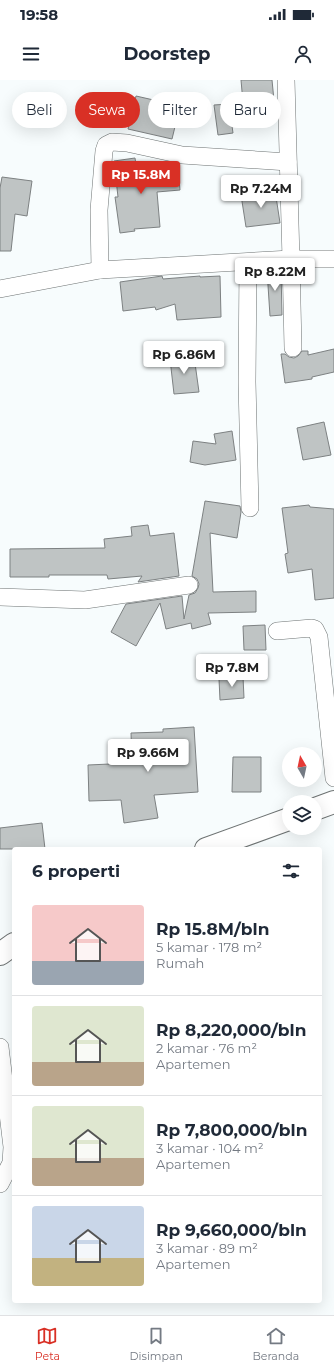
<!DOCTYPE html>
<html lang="id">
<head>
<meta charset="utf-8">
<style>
	body { margin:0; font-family:Montserrat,sans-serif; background:#f6f6f7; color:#1f2937; height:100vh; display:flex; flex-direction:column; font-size:15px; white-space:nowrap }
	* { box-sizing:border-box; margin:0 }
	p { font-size:13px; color:#747a83 }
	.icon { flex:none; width:22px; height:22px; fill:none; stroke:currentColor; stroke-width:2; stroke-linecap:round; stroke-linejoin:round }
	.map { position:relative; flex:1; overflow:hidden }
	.sheet { position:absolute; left:12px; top:767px; width:310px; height:456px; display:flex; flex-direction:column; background:#fff; border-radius:4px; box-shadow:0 4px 16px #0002 }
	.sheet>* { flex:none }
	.banner { position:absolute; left:12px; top:12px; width:310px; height:36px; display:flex; gap:8px }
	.needle { width:26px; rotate:351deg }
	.controls { position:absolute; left:282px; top:667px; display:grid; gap:8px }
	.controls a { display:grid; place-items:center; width:40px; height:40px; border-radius:50%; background:#fff; box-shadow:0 4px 16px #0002; font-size:20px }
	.price { position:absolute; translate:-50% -34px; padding:0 9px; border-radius:4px; background:#fff; color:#222; font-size:13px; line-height:26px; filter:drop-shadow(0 1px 2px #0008) }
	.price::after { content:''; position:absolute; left:50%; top:24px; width:12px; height:9px; margin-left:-6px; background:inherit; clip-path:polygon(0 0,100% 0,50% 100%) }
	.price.on { background:#d93025; color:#fff }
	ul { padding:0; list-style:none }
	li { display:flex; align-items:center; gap:12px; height:100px; padding:0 20px }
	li+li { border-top:1px solid #e0e1e3 }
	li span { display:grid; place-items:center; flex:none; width:112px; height:80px; border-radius:4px; color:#555 }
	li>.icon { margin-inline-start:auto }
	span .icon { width:48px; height:48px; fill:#fffc; stroke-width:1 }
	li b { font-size:17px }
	h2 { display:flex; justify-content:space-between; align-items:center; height:48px; padding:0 20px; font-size:17px }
	.chip { padding:0 14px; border-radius:18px; background:#fff; box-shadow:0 4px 16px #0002; font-size:14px; line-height:36px }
	.chip.on { background:#d93025; color:#fff }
	.status { display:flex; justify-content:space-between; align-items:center; height:28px; padding:0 20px; background:#fff; direction:ltr }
	.status svg { height:11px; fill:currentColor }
	header { display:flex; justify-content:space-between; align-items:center; height:52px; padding:0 20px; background:#fff; font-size:18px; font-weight:700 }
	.tabs { display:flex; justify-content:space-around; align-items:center; height:56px; border-top:1px solid #e0e1e3; background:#fff; font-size:11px; color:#747a83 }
	.tabs a { display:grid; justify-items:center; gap:2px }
	.tabs .on { color:#d93025 }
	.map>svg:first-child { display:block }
	.building { fill:#bfc4c4; stroke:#7d8182 }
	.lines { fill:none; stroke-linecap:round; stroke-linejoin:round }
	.minor-casing { stroke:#6e7373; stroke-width:18 }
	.tertiary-casing { stroke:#6e7373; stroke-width:24 }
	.minor { stroke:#fff; stroke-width:17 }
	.tertiary { stroke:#fff; stroke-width:22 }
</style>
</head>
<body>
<div class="status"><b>19:58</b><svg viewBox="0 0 49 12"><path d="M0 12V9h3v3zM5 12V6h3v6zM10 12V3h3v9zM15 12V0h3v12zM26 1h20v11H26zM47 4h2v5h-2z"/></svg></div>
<header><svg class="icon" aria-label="menu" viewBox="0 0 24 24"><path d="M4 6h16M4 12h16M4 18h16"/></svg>Doorstep<svg class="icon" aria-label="person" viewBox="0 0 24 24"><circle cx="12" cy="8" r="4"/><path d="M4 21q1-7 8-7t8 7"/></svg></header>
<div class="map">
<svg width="334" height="1235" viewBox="0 0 334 1235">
	<rect width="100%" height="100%" fill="#f7fcfd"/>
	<g class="building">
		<polygon points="241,0 272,0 275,31 244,34"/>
		<polygon points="136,16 180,26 172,59 128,49"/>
		<polygon points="229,24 233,53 218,55 214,25"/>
		<polygon points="135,78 137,92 178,89 180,110 157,112 160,147 134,149 135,151 120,153 115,117 118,117 114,81"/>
		<polygon points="2,97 32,101 27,136 15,134 11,171 0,171 0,108"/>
		<polygon points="275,110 280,143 246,147 241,115"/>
		<polygon points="267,190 281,190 282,235 270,236"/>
		<polygon points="162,196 163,199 200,196 200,197 220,196 221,237 177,240 175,224 156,230 155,227 123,231 120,202"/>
		<polygon points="334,269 334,292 312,297 312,299 285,303 281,274 285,274 289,277 294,278 298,276 302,271 308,271 308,275"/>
		<polygon points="194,276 199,312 174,314 170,279"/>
		<polygon points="324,342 331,375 303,380 297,348"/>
		<polygon points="232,351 236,380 205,385 190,382 193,361 216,364 214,354"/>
		<polygon points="205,421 240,426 241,432 237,458 210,453 213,512 256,511 256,532 208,533 211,544 192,549 191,543 166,549 160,523 136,566 111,552 126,524 182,516 184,539 189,515 195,513 198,508 199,504 197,499 192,496"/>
		<polygon points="309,425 310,427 334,429 334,518 315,520 312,489 288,493 285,474 288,473 282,428"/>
		<polygon points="148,445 150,456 174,453 179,496 138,502 142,496 108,499 107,495 49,495 49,497 10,497 10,469 105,468 104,459 132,456 131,447"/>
		<polygon points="265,545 266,570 244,570 243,546"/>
		<polygon points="243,597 244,618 220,620 219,599"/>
		<polygon points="194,647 198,712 154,715 158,738 124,743 121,720 89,721 88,685 132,683 131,653 163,652 163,649"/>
		<polygon points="233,677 261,677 261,712 232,712"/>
		<polygon points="42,743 45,769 0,769 0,748"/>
	</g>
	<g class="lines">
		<g class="minor-casing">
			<g id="minor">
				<polyline points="286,0 291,179 334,179"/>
				<polyline points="248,182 247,302 250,428"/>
				<polyline points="100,190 99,130 104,71 106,65 112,62 127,63 182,75 288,82"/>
				<polyline points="0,209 100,190 291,179 293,268"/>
				<polyline points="0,517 85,520 189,505"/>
				<polyline points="277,551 312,548 315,549 319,557 334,698"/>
				<polyline points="0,967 12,1067 11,1083 0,1104"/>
			</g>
		</g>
		<g class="tertiary-casing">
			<g id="tertiary">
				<polyline points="315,729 334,722"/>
				<polyline points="206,769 289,739"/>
				<polyline points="0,874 14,864"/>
			</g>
		</g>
		<use href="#minor" class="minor"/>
		<use href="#tertiary" class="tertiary"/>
	</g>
</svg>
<div class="controls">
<a><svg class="needle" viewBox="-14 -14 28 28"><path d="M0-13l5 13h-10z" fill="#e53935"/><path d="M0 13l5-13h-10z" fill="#747a83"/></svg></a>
<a><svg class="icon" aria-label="layers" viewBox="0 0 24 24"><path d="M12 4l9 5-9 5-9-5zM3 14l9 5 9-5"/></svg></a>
</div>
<b class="price on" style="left:141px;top:115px">Rp 15.8M</b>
<b class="price" style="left:261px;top:129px">Rp 7.24M</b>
<b class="price" style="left:275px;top:212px">Rp 8.22M</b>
<b class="price" style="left:184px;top:295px">Rp 6.86M</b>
<b class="price" style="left:232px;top:608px">Rp 7.8M</b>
<b class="price" style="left:148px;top:693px">Rp 9.66M</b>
<div class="banner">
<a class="chip">Beli</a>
<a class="chip on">Sewa</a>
<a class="chip">Filter</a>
<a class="chip">Baru</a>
</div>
<section class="sheet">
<h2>6 properti<svg class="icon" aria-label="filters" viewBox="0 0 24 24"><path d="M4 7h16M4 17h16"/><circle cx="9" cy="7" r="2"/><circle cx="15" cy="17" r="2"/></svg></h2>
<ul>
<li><span style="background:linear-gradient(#f6c9c9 70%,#9aa5b1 0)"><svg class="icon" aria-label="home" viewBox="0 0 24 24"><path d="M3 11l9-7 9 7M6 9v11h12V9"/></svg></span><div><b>Rp 15.8M/bln</b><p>5 kamar · 178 m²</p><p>Rumah</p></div></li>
<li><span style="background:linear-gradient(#dfe7d0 70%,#b9a48a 0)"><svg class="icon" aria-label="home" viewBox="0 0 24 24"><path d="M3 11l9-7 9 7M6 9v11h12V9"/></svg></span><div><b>Rp 8,220,000/bln</b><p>2 kamar · 76 m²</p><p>Apartemen</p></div></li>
<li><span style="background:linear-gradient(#dfe7d0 65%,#b9a48a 0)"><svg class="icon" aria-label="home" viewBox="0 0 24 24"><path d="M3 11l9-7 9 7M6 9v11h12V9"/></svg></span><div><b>Rp 7,800,000/bln</b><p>3 kamar · 104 m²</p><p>Apartemen</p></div></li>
<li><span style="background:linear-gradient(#c9d6e8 65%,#c2b280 0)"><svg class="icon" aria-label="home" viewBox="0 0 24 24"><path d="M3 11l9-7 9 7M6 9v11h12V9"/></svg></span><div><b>Rp 9,660,000/bln</b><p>3 kamar · 89 m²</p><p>Apartemen</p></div></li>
</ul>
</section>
</div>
<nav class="tabs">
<a class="on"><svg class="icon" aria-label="map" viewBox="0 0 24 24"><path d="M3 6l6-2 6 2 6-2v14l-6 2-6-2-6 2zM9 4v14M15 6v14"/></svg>Peta</a>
<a><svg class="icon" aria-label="saved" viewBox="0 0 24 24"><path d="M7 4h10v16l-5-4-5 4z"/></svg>Disimpan</a>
<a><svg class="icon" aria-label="home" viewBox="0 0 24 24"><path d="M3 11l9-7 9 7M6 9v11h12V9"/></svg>Beranda</a>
</nav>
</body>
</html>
